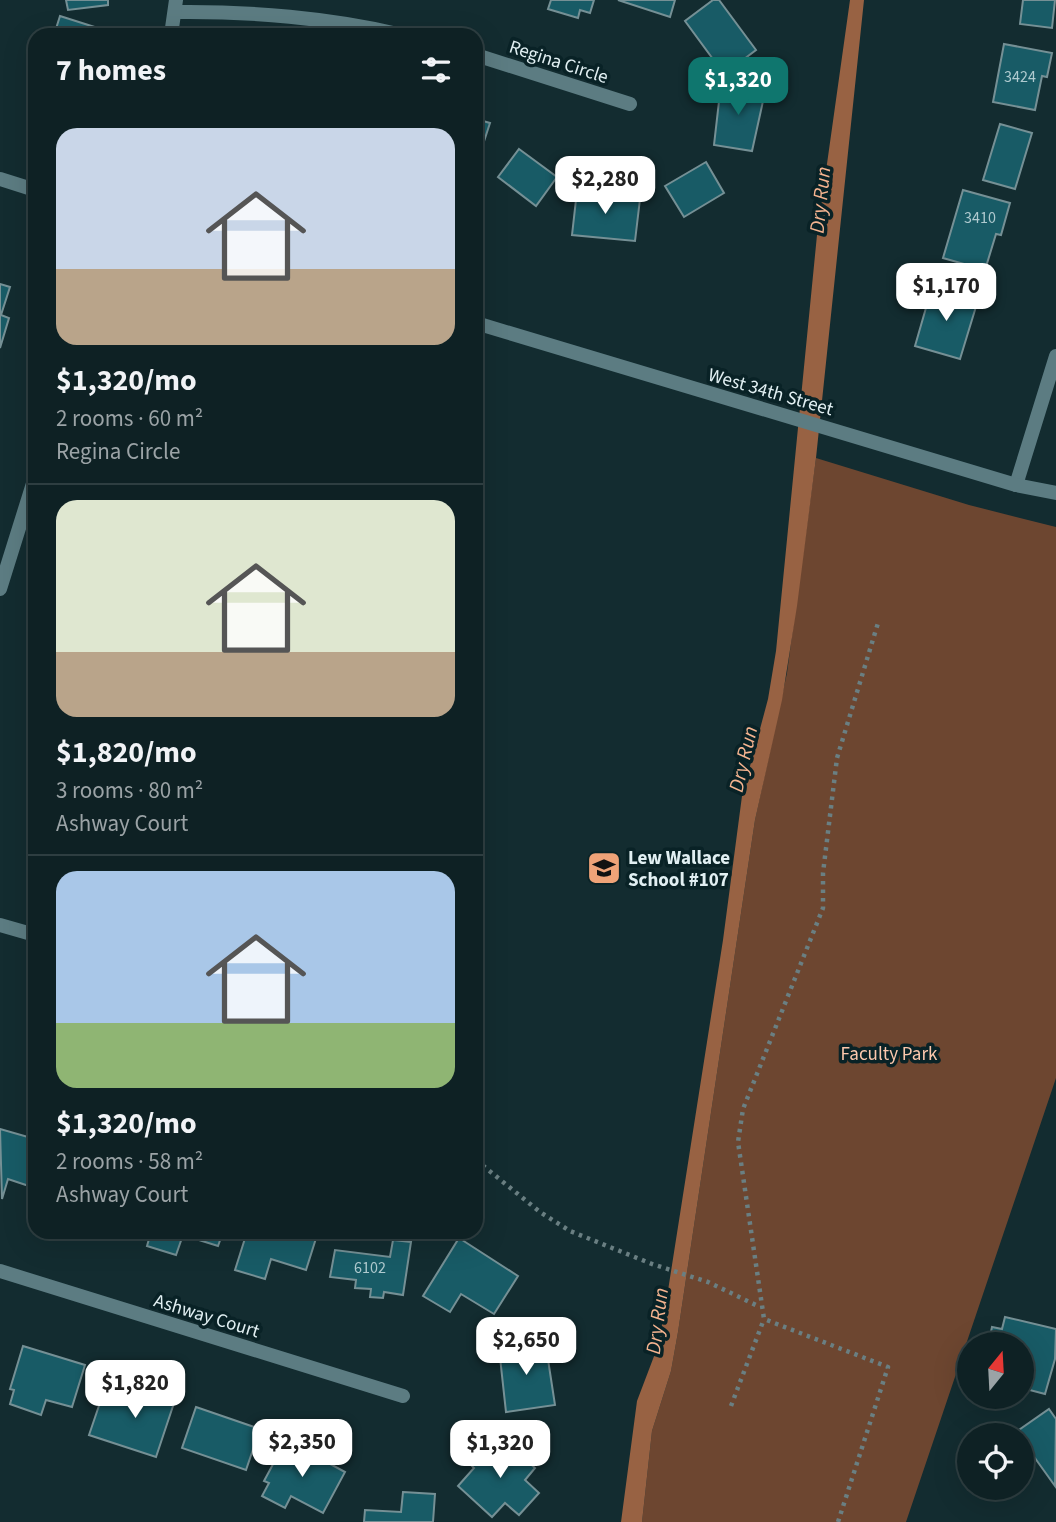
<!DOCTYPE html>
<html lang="en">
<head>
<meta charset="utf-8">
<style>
	body { margin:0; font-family:"Source Sans 3",sans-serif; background:#17292c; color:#f1f3f6; height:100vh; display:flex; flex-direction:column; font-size:26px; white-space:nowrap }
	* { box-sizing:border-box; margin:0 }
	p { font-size:23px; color:#9ba3a6 }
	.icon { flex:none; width:38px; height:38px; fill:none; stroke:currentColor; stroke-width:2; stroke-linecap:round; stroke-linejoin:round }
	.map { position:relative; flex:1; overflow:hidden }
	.drawer { position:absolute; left:28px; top:28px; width:455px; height:1211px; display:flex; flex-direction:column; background:#0e2124; border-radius:21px; box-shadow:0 7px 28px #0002,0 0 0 2px #2e3e41 }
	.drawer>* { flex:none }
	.needle { width:46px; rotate:18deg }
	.fabs { position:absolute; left:957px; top:1332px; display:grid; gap:14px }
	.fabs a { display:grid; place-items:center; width:77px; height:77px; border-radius:50%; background:#0e2124; box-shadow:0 7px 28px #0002,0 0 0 2px #2e3e41; font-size:35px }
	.price { position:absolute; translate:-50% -60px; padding:0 16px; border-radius:14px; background:#fff; color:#222; font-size:23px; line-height:46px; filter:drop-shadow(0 2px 4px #0008) }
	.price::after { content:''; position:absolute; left:50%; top:42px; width:21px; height:16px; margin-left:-10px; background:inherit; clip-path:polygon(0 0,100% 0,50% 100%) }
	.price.selected { background:#0f766e; color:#fff }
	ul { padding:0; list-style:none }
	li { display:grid; align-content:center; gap:14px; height:371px; padding:0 28px }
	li+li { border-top:2px solid #2e3e41 }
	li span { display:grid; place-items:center; height:217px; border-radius:21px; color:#555 }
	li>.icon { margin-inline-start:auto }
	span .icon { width:126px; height:126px; fill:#fffc; stroke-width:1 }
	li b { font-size:30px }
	h2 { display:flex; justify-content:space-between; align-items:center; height:84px; padding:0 28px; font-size:30px }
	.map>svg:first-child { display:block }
	.green { fill:#6d4630 }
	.water { fill:#986243 }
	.building { fill:#185b66; stroke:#759095; stroke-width:2 }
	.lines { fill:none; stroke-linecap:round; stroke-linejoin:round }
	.path { stroke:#6a7f82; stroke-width:4.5; stroke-dasharray:3.5 5; stroke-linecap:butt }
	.service { stroke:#5c7c82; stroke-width:14 }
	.minor { stroke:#5c7c82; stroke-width:14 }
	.tertiary { stroke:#5c7c82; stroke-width:14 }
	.labels { text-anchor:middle; stroke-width:7; stroke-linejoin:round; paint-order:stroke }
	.number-label { font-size:16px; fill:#afcacf }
	.street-label { font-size:19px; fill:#e1eff2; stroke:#092226 }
	.poi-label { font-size:19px; font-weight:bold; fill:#e1eff2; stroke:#092226; text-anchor:start }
	.park-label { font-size:19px; fill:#fbc8ad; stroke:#092226 }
	.water-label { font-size:21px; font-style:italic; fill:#f5b490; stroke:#092226 }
</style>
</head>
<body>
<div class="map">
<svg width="1056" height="1522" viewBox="0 0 1056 1522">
	<rect width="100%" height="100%" fill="#132c30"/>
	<polygon class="green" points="816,458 969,505 1056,527 1056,1078 906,1522 642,1522 652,1431 671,1371 678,1332 755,820 787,673"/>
	<polygon class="water" points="850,0 864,0 816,458 797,606 782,700 755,820 678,1332 671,1371 652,1431 642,1522 621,1522 637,1401 656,1351 664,1316 723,940 742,796 768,699 776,651 817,235"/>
	<g class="building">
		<polygon points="66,0 108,0 108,5 68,10"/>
		<polygon points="551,0 594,0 590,13 580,10 578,18 548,9"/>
		<polygon points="618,0 675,0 670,17"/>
		<polygon points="713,0 719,0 756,50 724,74 685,21"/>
		<polygon points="1023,0 1055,0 1052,28 1020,24"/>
		<polygon points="60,16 104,30 103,35 54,35"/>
		<polygon points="1004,44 1052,53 1047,77 1042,76 1035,110 993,102"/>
		<polygon points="721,84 765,92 752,151 714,145"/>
		<polygon points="476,119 490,123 477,163 476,162"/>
		<polygon points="1000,124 1032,133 1015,189 983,180"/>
		<polygon points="519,149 557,177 536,206 498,177"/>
		<polygon points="706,162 724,193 684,217 665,186"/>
		<polygon points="585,188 604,190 604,195 640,199 635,241 572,235 577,191 584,192"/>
		<polygon points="963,190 1010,203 1001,235 996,234 985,270 943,258"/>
		<polygon points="0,284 10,287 1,315 9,318 0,348"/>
		<polygon points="932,287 978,300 960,359 915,346"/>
		<polygon points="0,1129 35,1139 35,1188 8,1179 2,1199"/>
		<polygon points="151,1232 223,1232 218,1246 183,1235 176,1255 147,1246"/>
		<polygon points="247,1232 318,1232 306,1270 271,1259 265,1279 235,1270"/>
		<polygon points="459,1238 518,1276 494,1314 461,1294 450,1312 423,1296"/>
		<polygon points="393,1240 411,1242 403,1295 384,1292 383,1298 370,1297 371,1289 355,1288 356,1280 330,1277 335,1250 390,1257"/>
		<polygon points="1005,1317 1056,1329 1055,1359 1045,1394 1022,1388 1022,1344 989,1341 992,1327 1002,1329"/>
		<polygon points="545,1340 555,1405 506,1412 499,1348"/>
		<polygon points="23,1346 85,1365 72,1407 46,1400 41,1415 10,1404 14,1390 10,1389"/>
		<polygon points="146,1384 177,1394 156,1457 89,1435 104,1391 139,1403"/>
		<polygon points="196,1407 260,1429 246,1470 182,1448"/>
		<polygon points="1049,1409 1056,1419 1055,1486 1022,1440 1022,1435 1016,1432"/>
		<polygon points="502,1438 535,1468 525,1480 539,1493 519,1515 505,1503 492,1517 458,1486 474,1468 470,1464 489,1444 493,1448"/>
		<polygon points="286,1440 345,1472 323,1513 291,1496 285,1508 262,1496 269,1483 264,1481"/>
		<polygon points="403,1492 435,1494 433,1522 364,1522 365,1510 401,1512"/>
	</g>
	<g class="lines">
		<g class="path">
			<polyline points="476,1160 540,1212 570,1231 652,1264 708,1282 760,1307"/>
			<polyline points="731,1406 764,1319"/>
			<polyline points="838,1522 888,1367 764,1319 738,1142 743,1109 823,908 823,873 837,758 878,623"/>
		</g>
		<polyline class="service" points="0,925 35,935"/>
		<g class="minor">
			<path d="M 175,12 C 248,11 332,18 402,35"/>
			<polyline points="171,35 176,0"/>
			<polyline points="476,55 630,104"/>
			<polyline points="1016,485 1056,356"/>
			<polyline points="0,589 35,477"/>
			<polyline points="0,1271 403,1396"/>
		</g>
		<g class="tertiary">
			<polyline points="0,179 35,190"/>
			<polyline points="476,323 1016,485 1056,493"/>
		</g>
	</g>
	<defs>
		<g id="school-square" transform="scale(1.75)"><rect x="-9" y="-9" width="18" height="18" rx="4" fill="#efa378" stroke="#092226"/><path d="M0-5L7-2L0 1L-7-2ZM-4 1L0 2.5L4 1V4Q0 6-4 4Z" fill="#111"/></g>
	</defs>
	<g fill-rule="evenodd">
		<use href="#school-square" x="604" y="868"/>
	</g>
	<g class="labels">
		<g class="number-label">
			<text x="1020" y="82">3424</text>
			<text x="980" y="223">3410</text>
			<text x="370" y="1273">6102</text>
		</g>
		<g class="street-label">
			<text transform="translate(559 61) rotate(18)" y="7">Regina Circle</text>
			<text transform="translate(771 391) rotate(16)" y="7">West 34th Street</text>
			<text transform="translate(207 1315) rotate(17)" y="7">Ashway Court</text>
		</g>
		<g class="poi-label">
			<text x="628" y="864">Lew Wallace<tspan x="628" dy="22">School #107</tspan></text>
		</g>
		<g class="park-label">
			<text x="889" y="1060">Faculty Park</text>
		</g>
		<g class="water-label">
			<text transform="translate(820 200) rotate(-84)" y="7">Dry Run</text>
			<text transform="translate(743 759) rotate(-77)" y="7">Dry Run</text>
			<text transform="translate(657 1321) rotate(-83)" y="7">Dry Run</text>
		</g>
	</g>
</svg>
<div class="fabs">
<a><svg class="needle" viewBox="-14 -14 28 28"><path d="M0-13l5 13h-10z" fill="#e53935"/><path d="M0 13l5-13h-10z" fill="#9ba3a6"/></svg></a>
<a><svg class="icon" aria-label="locate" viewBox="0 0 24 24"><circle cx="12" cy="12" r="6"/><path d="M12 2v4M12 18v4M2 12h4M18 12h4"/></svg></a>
</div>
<b class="price selected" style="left:738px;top:117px">$1,320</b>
<b class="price" style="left:605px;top:216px">$2,280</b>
<b class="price" style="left:946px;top:323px">$1,170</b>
<b class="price" style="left:526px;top:1377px">$2,650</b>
<b class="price" style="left:135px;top:1420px">$1,820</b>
<b class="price" style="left:302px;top:1479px">$2,350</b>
<b class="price" style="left:500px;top:1480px">$1,320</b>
<section class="drawer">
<h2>7 homes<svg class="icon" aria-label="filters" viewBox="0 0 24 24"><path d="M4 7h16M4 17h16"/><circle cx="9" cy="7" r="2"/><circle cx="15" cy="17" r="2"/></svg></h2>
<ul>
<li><span style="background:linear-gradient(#c9d6e8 65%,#b9a48a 0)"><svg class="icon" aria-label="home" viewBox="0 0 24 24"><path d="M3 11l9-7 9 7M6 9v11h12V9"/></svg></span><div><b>$1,320/mo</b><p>2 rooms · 60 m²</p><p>Regina Circle</p></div></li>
<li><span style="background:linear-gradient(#dfe7d0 70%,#b9a48a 0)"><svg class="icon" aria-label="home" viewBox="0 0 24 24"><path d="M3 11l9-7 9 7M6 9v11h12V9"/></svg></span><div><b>$1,820/mo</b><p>3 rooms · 80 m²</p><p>Ashway Court</p></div></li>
<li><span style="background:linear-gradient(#a9c7e8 70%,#8fb573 0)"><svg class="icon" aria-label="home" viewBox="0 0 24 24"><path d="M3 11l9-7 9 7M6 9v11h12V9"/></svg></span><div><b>$1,320/mo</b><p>2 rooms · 58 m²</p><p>Ashway Court</p></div></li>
</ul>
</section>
</div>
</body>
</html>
